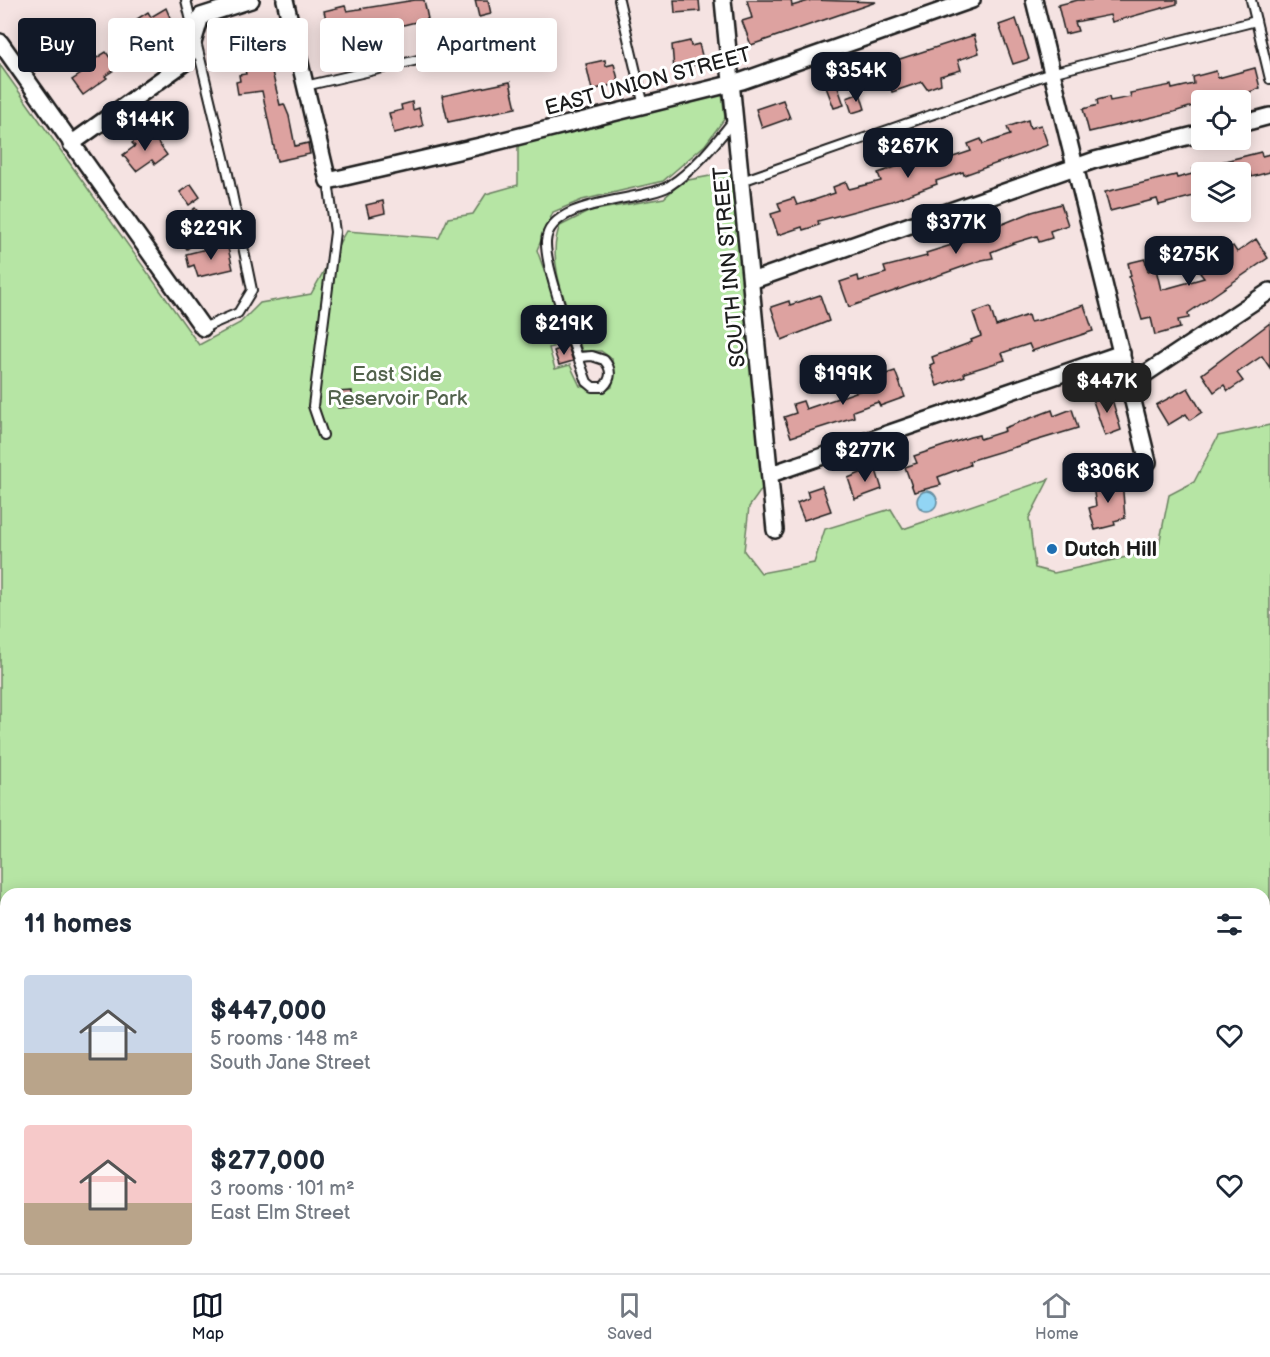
<!DOCTYPE html>
<html lang="en">
<head>
<meta charset="utf-8">
<style>
	body { margin:0; font-family:"Balsamiq Sans",sans-serif; background:#f2f2f3; color:#1f2937; height:100vh; display:flex; flex-direction:column; font-size:22px; white-space:nowrap }
	* { box-sizing:border-box; margin:0 }
	p { font-size:20px; color:#747a83 }
	.icon { flex:none; width:33px; height:33px; fill:none; stroke:currentColor; stroke-width:2; stroke-linecap:round; stroke-linejoin:round }
	.map { position:relative; flex:1; overflow:hidden }
	.drawer { position:absolute; left:0px; top:888px; width:1270px; height:386px; display:flex; flex-direction:column; background:#fff; border-radius:18px 18px 0 0; box-shadow:0 3px 15px #0003 }
	.drawer>* { flex:none }
	.top-card { position:absolute; left:18px; top:18px; width:600px; height:54px; display:flex; gap:12px }
	.buttons { position:absolute; left:1191px; top:90px; display:grid; gap:12px }
	.buttons a { display:grid; place-items:center; width:60px; height:60px; border-radius:6px; background:#fff; box-shadow:0 3px 15px #0003; font-size:30px }
	.price { position:absolute; translate:-50% -51px; padding:0 14px; border-radius:12px; background:#111827; color:#fff; font-size:20px; line-height:39px; filter:drop-shadow(0 2px 3px #0008) }
	.price::after { content:''; position:absolute; left:50%; top:36px; width:18px; height:14px; margin-left:-9px; background:inherit; clip-path:polygon(0 0,100% 0,50% 100%) }
	.price.on { background:#222; color:#fff }
	ul { padding:0; list-style:none }
	li { display:flex; align-items:center; gap:18px; height:150px; padding:0 24px }
	li span { display:grid; place-items:center; flex:none; width:168px; height:120px; border-radius:6px; color:#555 }
	li>.icon { margin-inline-start:auto }
	span .icon { width:72px; height:72px; fill:#fffc; stroke-width:1 }
	li b { font-size:26px }
	h2 { display:flex; justify-content:space-between; align-items:center; height:72px; padding:0 24px; font-size:26px }
	.tag { padding:0 21px; border-radius:6px; background:#fff; box-shadow:0 3px 15px #0003; font-size:21px; line-height:54px }
	.tag.on { background:#111827; color:#fff }
	.tabs { display:flex; justify-content:space-around; align-items:center; height:84px; border-top:2px solid #e0e1e3; background:#fff; font-size:16px; color:#747a83 }
	.tabs a { display:grid; justify-items:center; gap:3px }
	.tabs .on { color:#111827 }
	.map>svg:first-child { display:block }
	.green { fill:#b6e5a4; stroke:#698060; stroke-width:1.5 }
	.water { fill:#92d5f4; stroke:#638b9e; stroke-width:1.5 }
	.building { fill:#dda2a0; stroke:#1c1c1c; stroke-width:1.5 }
	.lines { fill:none; stroke-linecap:round; stroke-linejoin:round }
	.lane-casing { stroke:#1c1c1c; stroke-width:12 }
	.street-casing { stroke:#1c1c1c; stroke-width:20 }
	.lane { stroke:#fff; stroke-width:8 }
	.street { stroke:#fff; stroke-width:15 }
	.poi-dot { fill:#1f6fb2; stroke:#fff; stroke-width:2 }
	.labels { text-anchor:middle; stroke-width:6; stroke-linejoin:round; paint-order:stroke }
	.street-label { font-size:21px; fill:#1c1c1c; stroke:#fff }
	.park-label { font-size:21px; fill:#52624c; stroke:#fff }
	.poi-label { font-size:21px; font-weight:bold; fill:#1c1c1c; stroke:#fff; text-anchor:start }
</style>
</head>
<body>
<div class="map">
<svg width="1270" height="1273" viewBox="0 0 1270 1273">
	<rect width="100%" height="100%" fill="#f5e3e2"/>
	<filter id="ink" filterUnits="userSpaceOnUse"><feTurbulence type="fractalNoise" baseFrequency=".0167" numOctaves="2"/><feDisplacementMap in="SourceGraphic" scale="12" xChannelSelector="R" yChannelSelector="G"/><feConvolveMatrix kernelMatrix="1 2 1 2 8 2 1 2 1" color-interpolation-filters="sRGB"/></filter>
	<g filter="url(#ink)">
		<path class="green" d="M 0,65 L 199,345 L 240,323 L 260,303 L 311,294 L 346,231 L 439,238 L 448,218 L 473,214 L 486,194 L 518,185 L 518,142 L 722,94 L 725,118 L 705,145 L 663,181 L 582,200 L 553,212 L 537,250 L 569,341 L 549,348 L 555,369 L 570,365 L 580,386 L 604,392 L 612,387 L 614,374 L 612,359 L 601,351 L 582,351 C 571,314 544,262 560,226 L 590,211 L 664,198 L 683,181 L 732,172 L 764,486 L 749,507 L 744,551 L 761,573 L 814,563 L 825,529 L 891,509 L 903,529 L 1049,479 L 1029,518 L 1035,568 L 1054,573 L 1158,550 L 1169,495 L 1194,482 L 1218,436 L 1270,425 L 1270,1003 L 1265,1007 L 1264,894 L 6,894 L 6,925 L 0,916 Z"/>
		<circle class="water" cx="927" cy="501" r="10"/>
		<g class="building">
			<polygon points="415,0 424,0 428,19 371,33 368,22 344,28 350,51 357,49 361,63 337,68 324,11 345,6 347,11"/>
			<polygon points="475,0 488,0 491,14 479,17"/>
			<polygon points="674,0 699,0 700,11 675,13"/>
			<polygon points="747,0 791,0 792,6 812,0 876,2 751,45 742,21 752,18"/>
			<polygon points="1078,0 1177,0 1177,4 1112,22 1110,15 1075,22 1078,31 1065,34 1058,5"/>
			<polygon points="166,8 174,27 139,53 127,36 138,28 141,25 137,19 148,12 151,17"/>
			<polygon points="1016,19 1029,59 1013,64 999,25"/>
			<polygon points="261,26 280,105 284,104 289,116 295,146 308,143 310,154 277,161 262,91 238,94 236,82 240,81 239,75 246,74 240,51 231,53 227,33"/>
			<polygon points="974,35 979,53 958,60 961,70 940,76 941,84 927,89 922,82 892,92 890,86 880,89 872,68"/>
			<polygon points="690,41 691,46 699,44 704,63 674,70 672,45"/>
			<polygon points="90,51 95,59 106,52 117,68 105,76 107,78 83,95 72,80 84,72 77,61"/>
			<polygon points="605,60 606,66 614,64 619,83 592,90 586,64"/>
			<polygon points="1255,68 1260,88 1245,94 1202,100 1202,103 1174,112 1089,132 1083,109 1098,105 1097,100 1109,97 1110,101 1131,97 1130,93 1171,85 1172,89 1194,84 1193,77 1216,71 1218,78"/>
			<polygon points="832,70 844,105 834,108 821,74"/>
			<polygon points="510,82 516,108 448,122 442,96"/>
			<polygon points="860,93 865,109 852,113 847,98"/>
			<polygon points="783,100 790,118 762,128 756,109"/>
			<polygon points="412,102 413,110 419,108 423,126 394,133 389,113 402,110 401,105"/>
			<polygon points="1028,120 1030,128 1041,125 1048,145 964,175 963,172 936,181 937,184 892,201 818,221 819,225 803,230 802,227 778,235 771,214 781,211 778,203 794,198 797,205 811,201 835,193 833,187 846,182 849,189 881,181 878,173 913,161 912,156 927,151 930,161 946,156 947,159 971,151 968,144 981,139 983,144 1010,135 1007,127"/>
			<polygon points="149,130 167,155 155,164 152,160 136,171 123,155 135,146 132,143"/>
			<polygon points="1261,152 1262,156 1270,154 1270,172 1251,177 1250,172 1202,172 1202,194 1159,205 1157,199 1110,211 1105,192 1176,175 1177,178 1200,172 1194,172 1193,169"/>
			<polygon points="191,184 200,197 189,205 180,192"/>
			<polygon points="383,201 385,213 369,217 366,205"/>
			<polygon points="1061,204 1068,225 1050,231 1052,238 1039,242 1037,236 1014,243 991,252 993,258 982,260 849,307 840,282 858,276 859,281 886,273 884,267 927,256 926,253 974,238 973,236 1032,212"/>
			<polygon points="195,208 212,230 187,249 170,227"/>
			<polygon points="1256,239 1268,258 1188,313 1189,318 1178,320 1180,328 1155,335 1151,318 1142,320 1129,277 1131,276 1128,263 1145,259 1148,271 1156,269 1161,290 1204,278 1200,273 1227,255 1224,252 1233,246 1237,252"/>
			<polygon points="227,244 233,269 198,277 194,265 189,267 186,254"/>
			<polygon points="820,295 829,321 782,340 771,307 789,301 790,305"/>
			<polygon points="1084,305 1093,331 1032,351 1029,344 1002,353 1005,360 964,373 965,376 937,386 930,365 934,363 932,357 972,342 971,340 981,336 973,313 990,307 996,326 1028,315 1030,322 1040,320"/>
			<polygon points="1270,323 1270,368 1262,356 1237,373 1243,381 1228,391 1224,385 1214,392 1202,374"/>
			<polygon points="568,346 573,361 559,365 554,351"/>
			<polygon points="895,371 905,397 880,406 878,402 853,411 854,417 791,437 784,417 796,413 793,404 803,401 806,409 885,382 883,375"/>
			<polygon points="1188,388 1202,412 1190,420 1186,414 1168,425 1156,405"/>
			<polygon points="352,391 352,407 338,408 337,392"/>
			<polygon points="1110,392 1121,430 1105,436 1092,398"/>
			<polygon points="1072,409 1078,428 969,461 970,465 938,477 941,485 914,492 905,467 917,463 914,456 970,437 979,435 980,439 1005,431 1004,428 1052,410 1054,416"/>
			<polygon points="875,467 882,489 855,499 848,478"/>
			<polygon points="1122,479 1125,518 1114,521 1115,525 1095,530 1089,508 1096,506 1093,486"/>
			<polygon points="822,486 831,511 804,520 797,503 809,498 807,491"/>
		</g>
		<g class="lines">
			<g class="lane-casing">
				<g id="lane">
					<polyline points="186,0 228,174 252,290 238,313 203,328"/>
					<polyline points="619,0 644,106"/>
					<polyline points="1251,0 1270,79"/>
					<polyline points="305,86 457,51"/>
					<polyline points="742,181 1051,73 1256,21"/>
					<path d="M 579,357 L 592,356 L 604,360 C 612,369 612,379 603,387 L 593,387 L 587,382 C 576,352 545,270 546,242 C 548,198 642,202 669,186 C 694,170 715,144 733,121"/>
					<polyline points="323,435 313,406 335,232 328,181"/>
					<polyline points="599,1273 611,1268"/>
					<polyline points="868,1273 870,1268"/>
				</g>
			</g>
			<g class="street-casing">
				<g id="street">
					<polyline points="285,0 328,181 480,146 742,81 972,0"/>
					<polyline points="723,0 775,530"/>
					<polyline points="1034,0 1148,462"/>
					<polyline points="0,42 203,328"/>
					<polyline points="1240,124 1270,116"/>
					<polyline points="71,144 184,63 190,53 201,16 251,0"/>
					<polyline points="751,281 1095,160 1202,133"/>
					<polyline points="1130,384 1270,291"/>
					<polyline points="771,474 1122,353"/>
					<polyline points="0,945 6,953"/>
					<polyline points="1264,1019 1270,1014"/>
					<polyline points="270,1273 274,1268"/>
					<polyline points="1021,1273 1027,1268"/>
				</g>
			</g>
			<use href="#lane" class="lane"/>
			<use href="#street" class="street"/>
		</g>
	</g>
	<circle class="poi-dot" cx="1052" cy="549" r="6"/>
	<g class="labels">
		<g class="street-label">
			<text transform="translate(648 81) rotate(-15)" y="7">EAST UNION STREET</text>
			<text transform="translate(729 267) rotate(-95)" y="7">SOUTH INN STREET</text>
		</g>
		<g class="park-label">
			<text x="397" y="381">East Side<tspan x="397" dy="24">Reservoir Park</tspan></text>
		</g>
		<g class="poi-label">
			<text x="1064" y="556">Dutch Hill</text>
		</g>
	</g>
</svg>
<div class="buttons">
<a><svg class="icon" aria-label="locate" viewBox="0 0 24 24"><circle cx="12" cy="12" r="6"/><path d="M12 2v4M12 18v4M2 12h4M18 12h4"/></svg></a>
<a><svg class="icon" aria-label="layers" viewBox="0 0 24 24"><path d="M12 4l9 5-9 5-9-5zM3 14l9 5 9-5"/></svg></a>
</div>
<b class="price" style="left:856px;top:103px">$354K</b>
<b class="price" style="left:145px;top:152px">$144K</b>
<b class="price" style="left:908px;top:179px">$267K</b>
<b class="price" style="left:956px;top:255px">$377K</b>
<b class="price" style="left:211px;top:261px">$229K</b>
<b class="price" style="left:1189px;top:287px">$275K</b>
<b class="price" style="left:564px;top:356px">$219K</b>
<b class="price" style="left:843px;top:406px">$199K</b>
<b class="price on" style="left:1107px;top:414px">$447K</b>
<b class="price" style="left:865px;top:483px">$277K</b>
<b class="price" style="left:1108px;top:504px">$306K</b>
<div class="top-card">
<a class="tag on">Buy</a>
<a class="tag">Rent</a>
<a class="tag">Filters</a>
<a class="tag">New</a>
<a class="tag">Apartment</a>
</div>
<section class="drawer">
<h2>11 homes<svg class="icon" aria-label="filters" viewBox="0 0 24 24"><path d="M4 7h16M4 17h16"/><circle cx="9" cy="7" r="2"/><circle cx="15" cy="17" r="2"/></svg></h2>
<ul>
<li><span style="background:linear-gradient(#c9d6e8 65%,#b9a48a 0)"><svg class="icon" aria-label="home" viewBox="0 0 24 24"><path d="M3 11l9-7 9 7M6 9v11h12V9"/></svg></span><div><b>$447,000</b><p>5 rooms · 148 m²</p><p>South Jane Street</p></div><svg class="icon" aria-label="heart" viewBox="0 0 24 24"><path d="M12 20l-8-8c-3-5 5-10 8-4 3-6 11-1 8 4z"/></svg></li>
<li><span style="background:linear-gradient(#f6c9c9 65%,#b9a48a 0)"><svg class="icon" aria-label="home" viewBox="0 0 24 24"><path d="M3 11l9-7 9 7M6 9v11h12V9"/></svg></span><div><b>$277,000</b><p>3 rooms · 101 m²</p><p>East Elm Street</p></div><svg class="icon" aria-label="heart" viewBox="0 0 24 24"><path d="M12 20l-8-8c-3-5 5-10 8-4 3-6 11-1 8 4z"/></svg></li>
</ul>
</section>
</div>
<nav class="tabs">
<a class="on"><svg class="icon" aria-label="map" viewBox="0 0 24 24"><path d="M3 6l6-2 6 2 6-2v14l-6 2-6-2-6 2zM9 4v14M15 6v14"/></svg>Map</a>
<a><svg class="icon" aria-label="saved" viewBox="0 0 24 24"><path d="M7 4h10v16l-5-4-5 4z"/></svg>Saved</a>
<a><svg class="icon" aria-label="home" viewBox="0 0 24 24"><path d="M3 11l9-7 9 7M6 9v11h12V9"/></svg>Home</a>
</nav>
</body>
</html>
